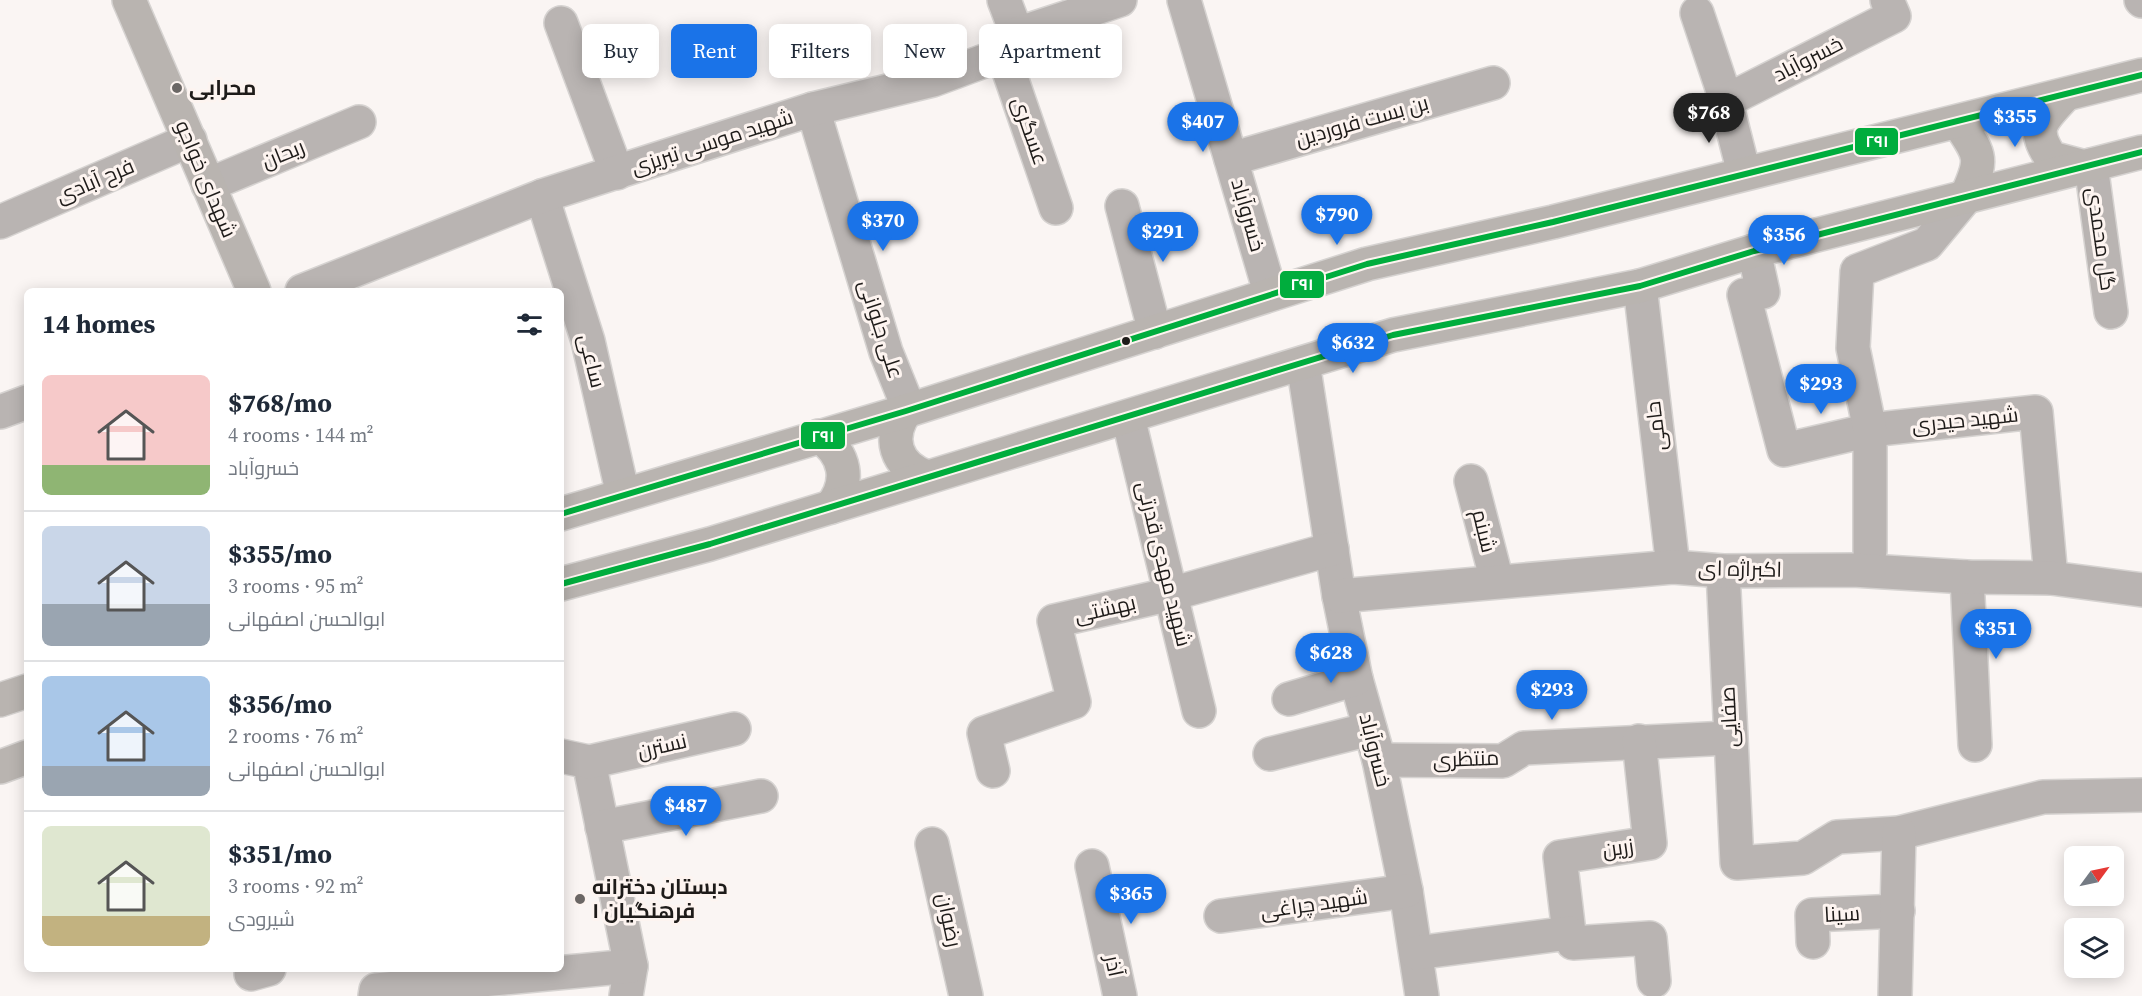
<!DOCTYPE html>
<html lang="en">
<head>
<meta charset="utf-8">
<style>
	body { margin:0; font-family:"Source Serif 4",Cairo,serif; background:#f2f2f3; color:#1f2937; height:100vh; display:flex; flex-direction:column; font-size:22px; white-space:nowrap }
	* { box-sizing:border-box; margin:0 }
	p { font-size:20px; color:#747a83 }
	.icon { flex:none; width:33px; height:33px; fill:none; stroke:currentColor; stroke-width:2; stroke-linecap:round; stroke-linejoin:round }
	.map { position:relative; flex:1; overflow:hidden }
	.drawer { position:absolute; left:24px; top:288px; width:540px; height:684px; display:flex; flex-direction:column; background:#fff; border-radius:9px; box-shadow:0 3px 15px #0003 }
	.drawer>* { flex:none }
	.banner { position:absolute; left:582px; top:24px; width:570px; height:54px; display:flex; gap:12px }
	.needle { width:39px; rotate:57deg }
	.fabs { position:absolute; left:2064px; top:846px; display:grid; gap:12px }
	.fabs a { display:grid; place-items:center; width:60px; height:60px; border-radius:9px; background:#fff; box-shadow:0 3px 15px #0003; font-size:30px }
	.price { position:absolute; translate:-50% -51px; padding:0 14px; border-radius:21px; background:#1a73e8; color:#fff; font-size:20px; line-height:39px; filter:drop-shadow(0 2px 3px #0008) }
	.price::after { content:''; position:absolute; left:50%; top:36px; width:18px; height:14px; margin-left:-9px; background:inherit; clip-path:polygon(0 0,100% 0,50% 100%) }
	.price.selected { background:#222; color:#fff }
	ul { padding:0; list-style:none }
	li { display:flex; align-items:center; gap:18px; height:150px; padding:0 18px }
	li+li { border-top:2px solid #e0e1e3 }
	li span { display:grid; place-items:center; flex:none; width:168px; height:120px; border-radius:9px; color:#555 }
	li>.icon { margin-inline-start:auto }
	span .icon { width:72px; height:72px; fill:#fffc; stroke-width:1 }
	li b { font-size:26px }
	h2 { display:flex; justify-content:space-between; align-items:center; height:72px; padding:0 18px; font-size:26px }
	.pill { padding:0 21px; border-radius:9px; background:#fff; box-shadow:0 3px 15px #0003; font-size:21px; line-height:54px }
	.pill.selected { background:#1a73e8; color:#fff }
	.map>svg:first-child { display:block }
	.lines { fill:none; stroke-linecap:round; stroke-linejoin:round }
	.street-casing { stroke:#d6d3d1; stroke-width:36 }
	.secondary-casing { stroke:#d6d3d1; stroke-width:36 }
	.street { stroke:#b9b4b2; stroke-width:33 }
	.secondary { stroke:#b9b4b0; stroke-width:33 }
	.bus-1-casing { stroke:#fdf4f0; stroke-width:10 }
	.bus-1 { stroke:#00ad3d; stroke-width:6 }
	.poi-dot { fill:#6b6765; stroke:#fdf4f0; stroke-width:2 }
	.bus-dot { fill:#1e1b19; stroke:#fdf4f0; stroke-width:2 }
	.labels { text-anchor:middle; stroke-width:6; stroke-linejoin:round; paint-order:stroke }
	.street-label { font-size:21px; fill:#1e1b19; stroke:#fdf4f0 }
	.poi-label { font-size:21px; font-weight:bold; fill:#1e1b19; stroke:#fdf4f0; text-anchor:start }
	.line-badge { stroke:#fdf4f0; stroke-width:2 }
	.badge-label { font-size:16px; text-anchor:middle; font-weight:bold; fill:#fff }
</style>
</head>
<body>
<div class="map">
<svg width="2142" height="996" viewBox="0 0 2142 996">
	<rect width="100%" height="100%" fill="#faf5f3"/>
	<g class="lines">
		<g class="street-casing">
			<g id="street">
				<polyline points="1004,0 1017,34"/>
				<polyline points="1184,0 1270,292"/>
				<polyline points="2141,0 2142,1"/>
				<polyline points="1697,13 1723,91 1744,173"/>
				<polyline points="561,23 617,173"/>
				<polyline points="1003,54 1056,208"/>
				<polyline points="1724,102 1894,16 1887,0"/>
				<polyline points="813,109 886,352 909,409"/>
				<polyline points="1231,159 1493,83"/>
				<polyline points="2091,165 2111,312"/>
				<polyline points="208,185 359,122"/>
				<polyline points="542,196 588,341 623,495"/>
				<polyline points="1122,206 1155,332"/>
				<polyline points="0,222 190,140"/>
				<polyline points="1754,251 1763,292 1744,295 1784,450 1870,430 2036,412 2051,578"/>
				<polyline points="1640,286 1673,567"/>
				<polyline points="302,291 542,196 813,109 933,80 1003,54 1017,34 1120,0"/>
				<polyline points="1303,363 1339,596 1356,679 1379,760 1406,891 1422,996"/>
				<polyline points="0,412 27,402"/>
				<polyline points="1128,417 1199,711"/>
				<polyline points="1471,481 1497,581"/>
				<polyline points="1870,551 1870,430 1853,348 1857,271 1927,244 1966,197"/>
				<polyline points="1723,571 1737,863 1803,858 1837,837 1899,833 2043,797 2142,795"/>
				<polyline points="1967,577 1975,745"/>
				<polyline points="1339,596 1673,567 1723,571 1853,570 1967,577 2051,578 2142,590"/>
				<polyline points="1289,699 1356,679"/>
				<polyline points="1270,754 1370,729"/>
				<polyline points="561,756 589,762 631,966 626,996"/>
				<polyline points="1379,760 1503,761 1524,748 1729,738"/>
				<polyline points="589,762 734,729"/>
				<polyline points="993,771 984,733 1074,702 1054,621 1171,594 1332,549"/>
				<polyline points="602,827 761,796"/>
				<polyline points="932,844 966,996"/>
				<polyline points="1092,866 1120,996"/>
				<polyline points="1221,916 1406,891"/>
				<polyline points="1569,933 1560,857 1650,843 1639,741"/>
				<polyline points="1813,942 1812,915 1898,911"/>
				<polyline points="1416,953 1569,933 1573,943 1650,938 1654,981"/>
				<polyline points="251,974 269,969"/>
				<polyline points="375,996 376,990 631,966"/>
				<polyline points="1895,996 1899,833"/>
			</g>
		</g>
		<g class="secondary-casing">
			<g id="secondary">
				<polyline points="129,0 254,291"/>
				<path d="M 2063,97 C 2041,121 2031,128 2051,158 L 2081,166"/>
				<path d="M 1958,122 C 1981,156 1984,158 1966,197"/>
				<path d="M 906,411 C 887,437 895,466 927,477"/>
				<path d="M 819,436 C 846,454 851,482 831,507"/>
				<polyline points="561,514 906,411 1367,264 1553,222 2142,75"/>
				<polyline points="561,584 710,544 1393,335 1640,286 1754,251 2142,152"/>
				<polyline points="0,700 27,691"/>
				<polyline points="0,767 27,757"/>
			</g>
		</g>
		<use href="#street" class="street"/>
		<use href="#secondary" class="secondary"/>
		<g class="bus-1-casing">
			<g id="bus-1">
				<polyline points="561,514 906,411 1367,264 1553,222 2142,75"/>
				<polyline points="561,584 710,544 1393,335 1640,286 1754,251 2142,152"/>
			</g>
		</g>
		<use href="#bus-1" class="bus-1"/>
	</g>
	<g class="poi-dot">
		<circle cx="177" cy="88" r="6"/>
		<circle cx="580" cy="899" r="6"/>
	</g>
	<circle class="bus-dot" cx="1126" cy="341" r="5"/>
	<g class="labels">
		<g class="street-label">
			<text transform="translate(1808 59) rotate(-27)" y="7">خسروآباد</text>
			<text transform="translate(1362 121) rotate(-16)" y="7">بن بست فروردین</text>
			<text transform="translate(1030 131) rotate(71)" y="7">عسگری</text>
			<text transform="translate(712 142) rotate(-18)" y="7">شهید موسی تبریزی</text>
			<text transform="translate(283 154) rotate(-22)" y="7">ریحان</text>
			<text transform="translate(206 179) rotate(67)" y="7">شهدای خواجو</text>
			<text transform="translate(95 181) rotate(-23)" y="7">فرح آبادی</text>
			<text transform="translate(1248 215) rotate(74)" y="7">خسروآباد</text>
			<text transform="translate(2101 239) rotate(82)" y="7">گل محمدی</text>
			<text transform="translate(881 329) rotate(72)" y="7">علی جلوانی</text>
			<text transform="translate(592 361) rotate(76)" y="7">ساعی</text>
			<text transform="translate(1965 420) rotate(-6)" y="7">شهید حیدری</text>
			<text transform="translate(1656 426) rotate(-97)" y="7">حامی</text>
			<text transform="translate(1484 531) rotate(76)" y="7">شبنم</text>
			<text transform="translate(1164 564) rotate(76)" y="7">شهید مهدی قدرتی</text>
			<text transform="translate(1740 569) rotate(1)" y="7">اکبراژه ای</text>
			<text transform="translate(1105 609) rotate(-13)" y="7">بهشتی</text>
			<text transform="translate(1729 717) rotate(-93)" y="7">صفایی</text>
			<text transform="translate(662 746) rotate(-13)" y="7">نسترن</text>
			<text transform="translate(1375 750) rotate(76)" y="7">خسروآباد</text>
			<text transform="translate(1466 759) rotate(-2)" y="7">منتظری</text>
			<text transform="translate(1618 848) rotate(-8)" y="7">زرین</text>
			<text transform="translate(1314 904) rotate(-8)" y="7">شهید چراغی</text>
			<text transform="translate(1842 914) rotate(-3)" y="7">سینا</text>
			<text transform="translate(949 920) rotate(78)" y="7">رضوان</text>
			<text transform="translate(1114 966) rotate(78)" y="7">آذر</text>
		</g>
		<g class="poi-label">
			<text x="189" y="95">محرابی</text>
			<text x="592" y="894">دبستان دخترانه<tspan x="592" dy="24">فرهنگیان ۱</tspan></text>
		</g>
	</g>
	<g class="line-badge">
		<rect x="1854" y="127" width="45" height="29" rx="6" fill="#00ad3d"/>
		<rect x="1279" y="270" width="46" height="29" rx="6" fill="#00ad3d"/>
		<rect x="800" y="421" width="46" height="29" rx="6" fill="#00ad3d"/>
	</g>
	<g class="badge-label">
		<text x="1877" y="147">۲۹۱</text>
		<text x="1302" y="290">۲۹۱</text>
		<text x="823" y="442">۲۹۱</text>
	</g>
</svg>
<div class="fabs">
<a><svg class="needle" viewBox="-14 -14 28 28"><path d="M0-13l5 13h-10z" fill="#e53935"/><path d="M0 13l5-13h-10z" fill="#747a83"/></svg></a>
<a><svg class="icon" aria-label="layers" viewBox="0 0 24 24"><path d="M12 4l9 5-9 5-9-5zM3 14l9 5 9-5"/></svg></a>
</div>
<b class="price selected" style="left:1709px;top:144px">$768</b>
<b class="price" style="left:2015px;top:148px">$355</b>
<b class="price" style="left:1203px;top:153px">$407</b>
<b class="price" style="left:1337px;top:246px">$790</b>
<b class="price" style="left:883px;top:252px">$370</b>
<b class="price" style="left:1163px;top:263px">$291</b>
<b class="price" style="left:1784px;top:266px">$356</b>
<b class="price" style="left:1353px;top:374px">$632</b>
<b class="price" style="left:1821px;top:415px">$293</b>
<b class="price" style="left:1996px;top:660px">$351</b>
<b class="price" style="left:1331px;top:684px">$628</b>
<b class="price" style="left:1552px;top:721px">$293</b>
<b class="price" style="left:686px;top:837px">$487</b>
<b class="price" style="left:1131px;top:925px">$365</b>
<div class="banner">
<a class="pill">Buy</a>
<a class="pill selected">Rent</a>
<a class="pill">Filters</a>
<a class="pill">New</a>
<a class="pill">Apartment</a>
</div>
<section class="drawer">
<h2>14 homes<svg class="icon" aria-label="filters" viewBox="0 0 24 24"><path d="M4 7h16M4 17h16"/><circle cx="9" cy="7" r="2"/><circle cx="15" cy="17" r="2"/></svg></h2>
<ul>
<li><span style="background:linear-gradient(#f6c9c9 75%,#8fb573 0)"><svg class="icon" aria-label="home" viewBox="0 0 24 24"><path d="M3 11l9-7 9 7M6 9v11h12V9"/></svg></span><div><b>$768/mo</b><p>4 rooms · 144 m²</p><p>خسروآباد</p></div></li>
<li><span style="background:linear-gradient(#c9d6e8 65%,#9aa5b1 0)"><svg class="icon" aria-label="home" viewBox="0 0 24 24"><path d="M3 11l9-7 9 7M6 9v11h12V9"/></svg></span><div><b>$355/mo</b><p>3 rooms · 95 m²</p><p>ابوالحسن اصفهانی</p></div></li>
<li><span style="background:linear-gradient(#a9c7e8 75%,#9aa5b1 0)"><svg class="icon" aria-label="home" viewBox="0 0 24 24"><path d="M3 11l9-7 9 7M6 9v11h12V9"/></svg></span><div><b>$356/mo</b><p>2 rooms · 76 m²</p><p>ابوالحسن اصفهانی</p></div></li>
<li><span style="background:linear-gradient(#dfe7d0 75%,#c2b280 0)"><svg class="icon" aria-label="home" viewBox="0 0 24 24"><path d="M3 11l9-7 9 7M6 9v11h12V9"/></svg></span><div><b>$351/mo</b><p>3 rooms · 92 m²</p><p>شیرودی</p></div></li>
</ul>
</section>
</div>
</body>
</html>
